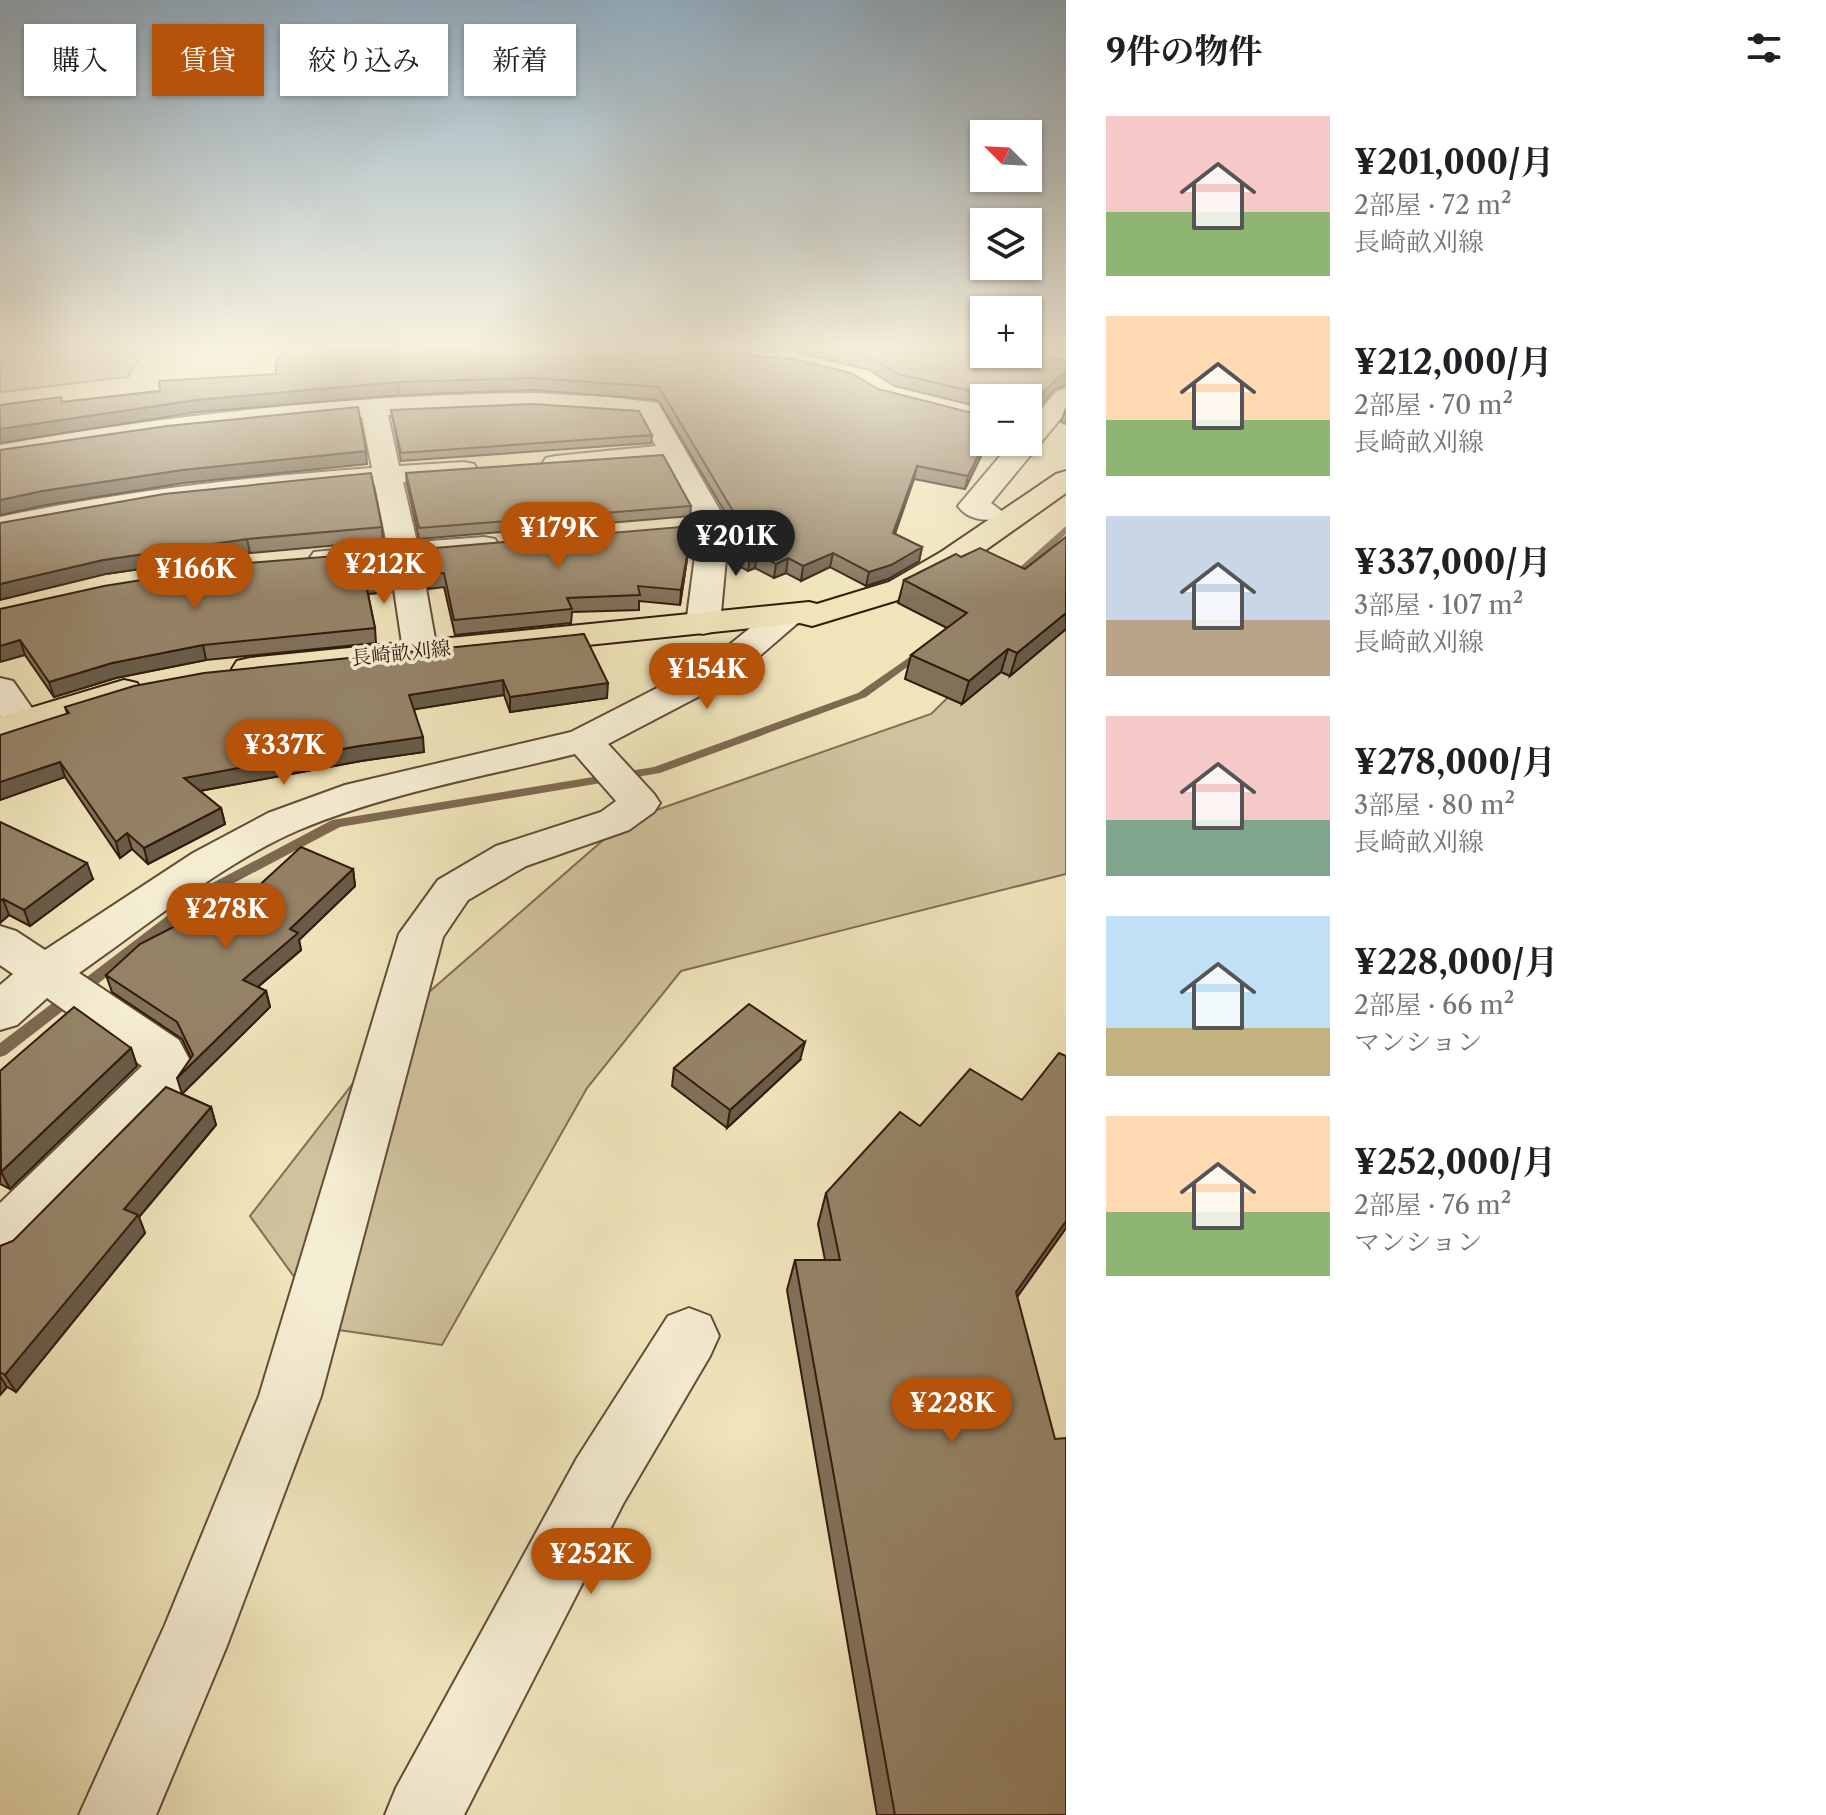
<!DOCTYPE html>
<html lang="ja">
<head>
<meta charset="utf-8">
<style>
	body { margin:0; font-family:"Libre Caslon Text","Noto Serif JP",serif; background:#f2f2f2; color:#202124; height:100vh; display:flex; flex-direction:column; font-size:30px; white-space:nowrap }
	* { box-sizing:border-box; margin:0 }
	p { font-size:26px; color:#757577 }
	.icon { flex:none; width:44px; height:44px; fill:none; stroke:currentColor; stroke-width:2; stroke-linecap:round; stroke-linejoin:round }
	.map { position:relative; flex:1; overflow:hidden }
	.panel { display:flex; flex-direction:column; background:#fff; width:760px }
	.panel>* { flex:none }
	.banner { position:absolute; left:24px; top:24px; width:760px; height:72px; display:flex; gap:16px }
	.needle { width:52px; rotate:294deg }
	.tools { position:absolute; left:970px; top:120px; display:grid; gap:16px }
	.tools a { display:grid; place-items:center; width:72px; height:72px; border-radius:0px; background:#fff; box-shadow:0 2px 6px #0004; font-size:40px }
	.price { position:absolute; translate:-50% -68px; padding:0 18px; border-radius:28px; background:#b45309; color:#fff; font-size:26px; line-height:52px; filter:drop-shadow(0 2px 4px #0008) }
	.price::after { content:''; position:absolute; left:50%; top:48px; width:24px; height:18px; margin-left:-12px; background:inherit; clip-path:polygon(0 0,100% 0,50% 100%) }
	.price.on { background:#222; color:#fff }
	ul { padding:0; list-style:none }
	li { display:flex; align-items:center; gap:24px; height:200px; padding:0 40px }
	li span { display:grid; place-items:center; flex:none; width:224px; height:160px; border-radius:0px; color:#555 }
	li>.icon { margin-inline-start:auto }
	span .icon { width:96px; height:96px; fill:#fffc; stroke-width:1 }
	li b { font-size:34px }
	h2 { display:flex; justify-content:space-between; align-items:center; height:96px; padding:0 40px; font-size:34px }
	.tag { padding:0 28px; border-radius:0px; background:#fff; box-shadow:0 2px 6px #0004; font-size:28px; line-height:72px }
	.tag.on { background:#b45309; color:#fff }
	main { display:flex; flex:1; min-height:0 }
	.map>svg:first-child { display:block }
	.green { fill:#cfc29d; stroke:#826e55; stroke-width:2 }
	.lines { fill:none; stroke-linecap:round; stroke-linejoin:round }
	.stream { fill:#7e6a51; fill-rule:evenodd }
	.minor-casing { stroke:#634c38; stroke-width:4 }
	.major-casing { stroke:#341a0d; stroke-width:4 }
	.minor { fill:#f5edd2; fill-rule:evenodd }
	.major { fill:#efe4ba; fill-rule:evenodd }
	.wall { fill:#807159; stroke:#341a0d; stroke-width:2 }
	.shaded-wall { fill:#685c48; stroke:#341a0d; stroke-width:2 }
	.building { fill:#958367; stroke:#341a0d; stroke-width:2 }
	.labels { text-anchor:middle; stroke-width:7; stroke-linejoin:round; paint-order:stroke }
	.far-street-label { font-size:20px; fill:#341a0d; stroke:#f5edd2 }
</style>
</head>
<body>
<main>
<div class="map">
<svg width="1066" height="1815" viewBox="0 0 1066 1815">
	<rect width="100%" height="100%" fill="#efe4ba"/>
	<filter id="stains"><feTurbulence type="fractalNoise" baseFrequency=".0025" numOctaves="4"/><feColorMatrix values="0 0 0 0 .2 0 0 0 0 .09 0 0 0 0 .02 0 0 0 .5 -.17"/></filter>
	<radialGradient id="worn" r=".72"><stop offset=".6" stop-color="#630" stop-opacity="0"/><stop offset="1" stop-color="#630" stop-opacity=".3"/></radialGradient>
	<g class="green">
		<polygon points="0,345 147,345 128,377 0,392"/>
		<polygon points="1066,606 1066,874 681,971 587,1088 442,1345 332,1329 250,1216 413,1006 625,821 931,714 996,651"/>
	</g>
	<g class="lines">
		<g class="stream">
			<polygon points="1066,526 1066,534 1016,582 1008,582 1008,578"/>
			<polygon points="924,647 928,648 928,652 866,697 660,773 340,827 215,893 6,1055 0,1057 0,1043 205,887 332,820 654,767 858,693"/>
		</g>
		<g class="minor-casing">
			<g id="minor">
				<polygon points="756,345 780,345 770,362 752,362 749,357"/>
				<path d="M 1066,388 L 1066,412 L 991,503 L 1003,512 L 999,518 C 984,522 967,519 958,506 L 963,500 L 1012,442 L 1028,442 L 1028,424 L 1057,391 Z"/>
				<path d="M 533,393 L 611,397 L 658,403 L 729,526 L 720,624 L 715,631 L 703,634 L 691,631 L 686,624 L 699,526 L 665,462 L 556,472 L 546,470 L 542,464 L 546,458 L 556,456 L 656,446 L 640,416 L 533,409 L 388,415 L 399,466 L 464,462 L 474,464 L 478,470 L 474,476 L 403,482 L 417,542 L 484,537 L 495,539 L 499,546 L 495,553 L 421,560 L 437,650 L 432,657 L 420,660 L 408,657 L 403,650 L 390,563 L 325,568 L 314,566 L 309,559 L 314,552 L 387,545 L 375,485 L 173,504 L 0,535 L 0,517 C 123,491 247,477 372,468 L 362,417 L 169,436 L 0,461 L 0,445 C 175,414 355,395 533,393 Z"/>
				<path d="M 787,605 L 799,608 L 804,615 L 799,622 L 734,678 L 608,744 L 654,794 L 660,803 L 654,812 L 629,830 L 526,866 L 468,900 L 443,937 L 321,1396 L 226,1648 L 156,1815 L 79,1815 L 165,1625 L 259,1396 L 399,934 L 438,880 L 496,846 L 601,812 L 616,801 L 575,754 C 483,777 387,793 299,830 C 224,862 146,926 79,973 L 179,1040 L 195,1070 L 188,1084 L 20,1256 L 0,1264 L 0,1203 L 142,1066 L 47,998 L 17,1025 L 0,1030 L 0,985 L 13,974 L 0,965 L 0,926 L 16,931 L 45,950 L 193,853 L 268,813 L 345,785 L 571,732 L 708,662 L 775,608 Z"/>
				<polygon points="0,678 13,681 41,721 35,729 22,732 9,729 0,716"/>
				<polygon points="689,1308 710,1316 719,1336 710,1356 623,1504 464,1815 385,1815 396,1788 577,1458 668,1316"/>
			</g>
		</g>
		<g class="major-casing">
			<g id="major">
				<polygon points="1066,471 1066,493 963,566 911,596 812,626 800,623 250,680 237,677 232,669 237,661 250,658 809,602 817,604 889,582 941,552 1056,474"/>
				<polygon points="124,680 137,683 142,691 137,699 0,740 0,717"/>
			</g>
		</g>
		<use href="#minor" class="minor"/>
		<use href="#major" class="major"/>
	</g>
	<g class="wall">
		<polygon points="713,345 984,345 1055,389 1034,413 1028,411 1028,398 984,398 984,408 895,386 869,370 793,351"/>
		<polygon points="1035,345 1066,345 1066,353"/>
		<polygon points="276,363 878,389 984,442 1001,442 995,452 984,450 965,489 914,479 895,534 922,547 919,561 888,579 866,586 830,567 801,581 786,573 774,578 755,568 748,571 729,561 732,524 658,400 533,390 399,395 198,412 62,402 160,391 276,374"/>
		<polygon points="1066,408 1066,424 1061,422"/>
		<polygon points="391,410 652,435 651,443 401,461"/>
		<polygon points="406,473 691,506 690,516 419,539 407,484"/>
		<polygon points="0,523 382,527 383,541 250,553 106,574"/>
		<polygon points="1066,537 1066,629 1010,676 1001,672 962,704 905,679 911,655 947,628 898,603 904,580 961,557 1025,569"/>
		<polygon points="690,540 680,605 639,601 639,610 572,612 571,623 455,635 444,587 429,589 425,563 424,549"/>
		<polygon points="390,578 391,592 368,594 375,628 376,643 206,660 116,678 54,697 25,655 0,609"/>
		<polygon points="584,634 607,698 510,712 504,695 414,709 424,752 361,761 200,791 221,808 225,824 148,864 132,849 120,858 65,777 0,800 67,713 65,707"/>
		<polygon points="0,822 93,879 30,926 9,915 0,923"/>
		<polygon points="353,869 355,886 299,940 301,950 258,987 266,991 270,1007 182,1094 211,1107 216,1125 139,1217 145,1233 16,1392 7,1387 0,1395 0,1246 13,1241 182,1094 191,1058 182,1039 112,992 106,975 190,927 226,908 253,891"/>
		<polygon points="131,1048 137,1066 10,1189 0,1184 0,1071"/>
		<polygon points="1066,1056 1066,1228 1017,1297 1066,1815 877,1815 787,1290 795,1260 825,1260 818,1224 826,1193 920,1126 1022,1100"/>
		<polygon points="800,1060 727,1128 672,1086 674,1068"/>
	</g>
	<g class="shaded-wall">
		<polygon points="1066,374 1066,386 1055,389 1034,413 1037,400 1058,377"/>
		<polygon points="398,382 399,395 198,412 0,443 0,429 196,400"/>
		<polygon points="985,442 987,442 984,450 965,489 968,476"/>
		<polygon points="366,451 367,464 184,483 46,505 0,515 0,500 42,491 182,470"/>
		<polygon points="917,466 914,479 890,547 893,533"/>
		<polygon points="692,526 690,540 680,605 681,590"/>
		<polygon points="247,539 250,553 106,574 0,600 0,584 103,560"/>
		<polygon points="922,547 919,561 888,579 866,586 869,572"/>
		<polygon points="833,553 830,567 801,581 803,566"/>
		<polygon points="757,554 755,568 748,571 750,557"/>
		<polygon points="788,558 786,573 774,578 776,564"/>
		<polygon points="1066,613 1066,629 1010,676 1017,653"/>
		<polygon points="20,640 25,655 0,662 0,646"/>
		<polygon points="203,645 206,660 116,678 54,697 49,682 112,663"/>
		<polygon points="1008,649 1001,672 962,704 969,681"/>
		<polygon points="503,680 504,695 410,710 409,695"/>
		<polygon points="608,683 607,698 510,712 510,697"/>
		<polygon points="423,737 424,752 361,761 188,793 184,778 359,746"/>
		<polygon points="60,762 65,777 0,800 0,782"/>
		<polygon points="221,808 225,824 148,864 144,848"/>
		<polygon points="127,833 132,849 120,858 116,842"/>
		<polygon points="87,863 93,879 30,926 24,910"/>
		<polygon points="353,869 355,886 299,940 301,950 247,996 243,980 290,929"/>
		<polygon points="3,899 9,915 0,923 0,901"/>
		<polygon points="266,991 270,1007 182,1094 177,1078"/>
		<polygon points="805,1042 800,1060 727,1128 730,1110"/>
		<polygon points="131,1048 137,1066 10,1189 1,1172"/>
		<polygon points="211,1107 216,1125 139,1217 145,1233 16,1392 5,1375 124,1209"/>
		<polygon points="1066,1221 1066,1228 1000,1321 1016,1292"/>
		<polygon points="0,1376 7,1387 0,1395"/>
	</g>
	<g class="building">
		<polygon points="286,345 610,345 793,359 851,373 878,389 984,416 984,442 985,442 968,476 917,466 893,533 922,547 891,565 869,572 833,553 803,566 788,558 776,564 757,554 750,557 730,547 733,511 659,387 533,378 398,382 196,400 0,429 0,405 61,397 62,402 160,391 159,381 276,374 276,363"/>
		<polygon points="819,345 984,345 984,354 1028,354 1028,350 1066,360 1066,374 1058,377 1037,400 1024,396 1023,398 988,398 988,395 898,374 871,358"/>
		<polygon points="533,404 639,411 652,435 401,453 391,410"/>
		<polygon points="358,407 366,451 182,470 42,491 0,500 0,450 167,426"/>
		<polygon points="663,455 691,506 419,528 406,473"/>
		<polygon points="371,473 382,527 247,539 103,560 0,584 0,523 164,494"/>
		<polygon points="692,526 681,590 638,586 640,595 567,598 572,609 454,620 444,573 428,574 424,549"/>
		<polygon points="1066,537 1066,613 1017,653 1008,649 969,681 911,655 967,613 904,580 956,554 961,557 980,548 1025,569"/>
		<polygon points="386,552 390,578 365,580 375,628 203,645 112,663 49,682 20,640 0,646 0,609 104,586 248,563"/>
		<polygon points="584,634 608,683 510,697 503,680 409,695 423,737 359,746 184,778 221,808 144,848 127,833 116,842 60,762 0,782 0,735 69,713 65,707 134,686 204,673"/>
		<polygon points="0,822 87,863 24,910 3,899 0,901"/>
		<polygon points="301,847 353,869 290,929 298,933 243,980 266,991 177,1078 193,1055 177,1022 106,975 140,944 183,922 190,927 219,904 226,908 250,889 253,891"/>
		<polygon points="749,1004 805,1042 730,1110 674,1068"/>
		<polygon points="74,1007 131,1048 1,1172 0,1071"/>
		<polygon points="1059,1053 1066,1056 1066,1221 1016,1292 1055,1439 1066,1438 1066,1815 895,1815 795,1260 840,1260 826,1193 900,1112 920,1126 970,1069 1022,1100"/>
		<polygon points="166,1087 211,1107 124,1209 138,1215 5,1375 0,1372 0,1246 13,1241"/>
	</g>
	<linearGradient id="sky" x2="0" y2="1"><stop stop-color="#91acbe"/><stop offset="0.58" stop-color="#f8f3e0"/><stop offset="1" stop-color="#f8f3e0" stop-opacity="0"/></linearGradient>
	<rect width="1066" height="599" fill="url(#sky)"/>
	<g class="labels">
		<g class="far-street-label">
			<text transform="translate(401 653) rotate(-6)" y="7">長崎畝刈線</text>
		</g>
	</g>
	<rect width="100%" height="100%" filter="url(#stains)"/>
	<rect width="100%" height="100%" fill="url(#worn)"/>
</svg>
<div class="tools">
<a><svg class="needle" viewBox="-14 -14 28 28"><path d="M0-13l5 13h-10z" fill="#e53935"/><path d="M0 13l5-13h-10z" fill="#757577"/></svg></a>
<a><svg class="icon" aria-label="layers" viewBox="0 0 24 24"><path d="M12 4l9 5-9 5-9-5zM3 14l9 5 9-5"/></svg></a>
<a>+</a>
<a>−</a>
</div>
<b class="price" style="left:558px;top:570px">¥179K</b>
<b class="price on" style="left:736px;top:578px">¥201K</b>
<b class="price" style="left:384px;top:606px">¥212K</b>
<b class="price" style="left:195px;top:611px">¥166K</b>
<b class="price" style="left:707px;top:711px">¥154K</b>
<b class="price" style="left:284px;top:787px">¥337K</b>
<b class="price" style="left:226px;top:951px">¥278K</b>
<b class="price" style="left:952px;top:1445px">¥228K</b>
<b class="price" style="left:591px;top:1596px">¥252K</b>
<div class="banner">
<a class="tag">購入</a>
<a class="tag on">賃貸</a>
<a class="tag">絞り込み</a>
<a class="tag">新着</a>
</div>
</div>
<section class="panel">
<h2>9件の物件<svg class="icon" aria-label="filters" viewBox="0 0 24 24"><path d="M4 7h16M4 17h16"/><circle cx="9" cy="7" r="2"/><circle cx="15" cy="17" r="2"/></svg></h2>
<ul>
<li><span style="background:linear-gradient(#f6c9c9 60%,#8fb573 0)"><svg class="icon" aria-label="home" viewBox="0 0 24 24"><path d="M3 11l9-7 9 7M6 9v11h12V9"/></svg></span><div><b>¥201,000/月</b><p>2部屋 · 72 m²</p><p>長崎畝刈線</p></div></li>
<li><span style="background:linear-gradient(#ffd9b3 65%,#8fb573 0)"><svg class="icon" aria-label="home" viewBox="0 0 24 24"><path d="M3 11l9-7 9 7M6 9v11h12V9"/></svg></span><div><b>¥212,000/月</b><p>2部屋 · 70 m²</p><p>長崎畝刈線</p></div></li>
<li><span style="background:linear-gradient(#c9d6e8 65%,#b9a48a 0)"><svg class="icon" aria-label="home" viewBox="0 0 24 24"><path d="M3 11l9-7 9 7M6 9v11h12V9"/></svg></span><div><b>¥337,000/月</b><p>3部屋 · 107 m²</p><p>長崎畝刈線</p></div></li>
<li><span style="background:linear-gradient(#f6c9c9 65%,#7fa58c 0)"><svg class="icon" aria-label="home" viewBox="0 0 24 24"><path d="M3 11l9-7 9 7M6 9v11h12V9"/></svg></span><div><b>¥278,000/月</b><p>3部屋 · 80 m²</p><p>長崎畝刈線</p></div></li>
<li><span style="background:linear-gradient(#bfe0f5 70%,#c2b280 0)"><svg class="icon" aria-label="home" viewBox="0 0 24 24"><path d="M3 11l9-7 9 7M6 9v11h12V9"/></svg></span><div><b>¥228,000/月</b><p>2部屋 · 66 m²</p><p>マンション</p></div></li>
<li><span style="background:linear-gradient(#ffd9b3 60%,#8fb573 0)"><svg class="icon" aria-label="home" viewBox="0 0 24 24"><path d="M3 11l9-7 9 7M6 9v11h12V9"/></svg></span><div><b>¥252,000/月</b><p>2部屋 · 76 m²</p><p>マンション</p></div></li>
</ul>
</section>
</main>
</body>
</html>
